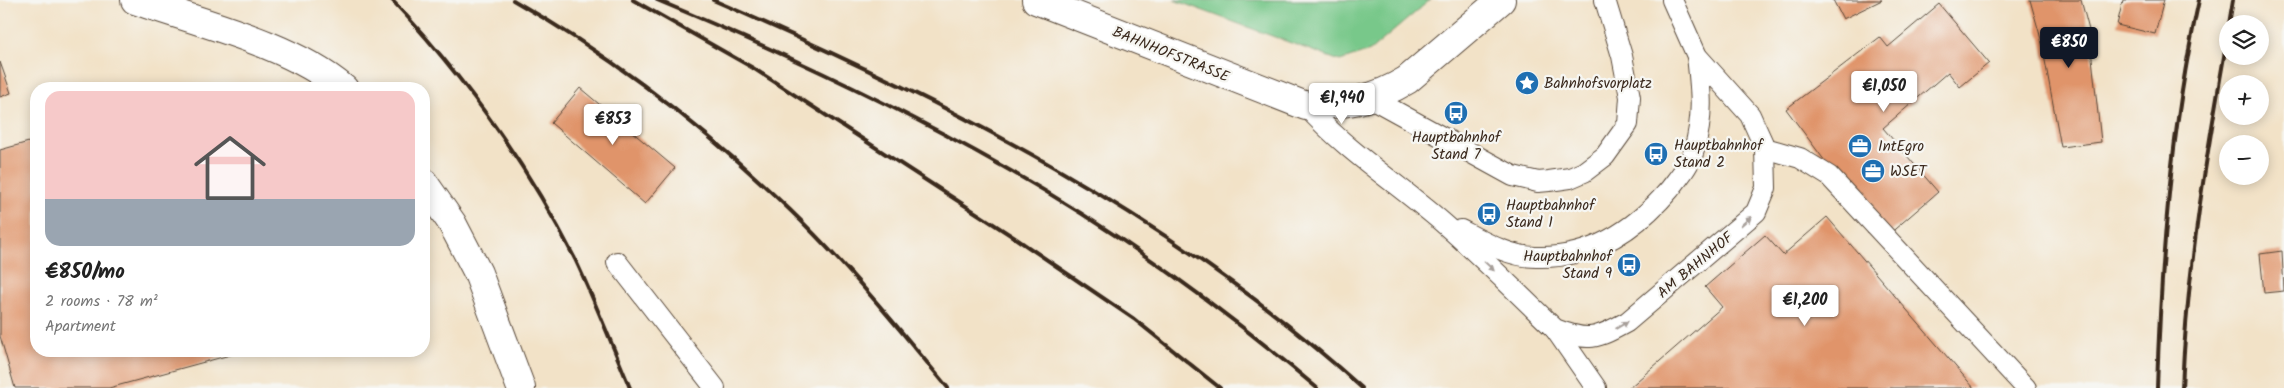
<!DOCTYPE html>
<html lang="en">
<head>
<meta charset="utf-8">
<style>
	body { margin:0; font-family:Kalam,sans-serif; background:#f2f2f2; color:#222; height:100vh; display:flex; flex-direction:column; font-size:19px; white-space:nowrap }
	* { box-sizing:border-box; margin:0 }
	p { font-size:16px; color:#767676 }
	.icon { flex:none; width:28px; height:28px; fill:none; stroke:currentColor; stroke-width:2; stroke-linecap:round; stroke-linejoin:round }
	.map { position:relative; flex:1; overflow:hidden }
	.side { position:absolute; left:30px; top:82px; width:400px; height:275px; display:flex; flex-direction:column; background:#fff; border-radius:20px; box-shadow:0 2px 12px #0003 }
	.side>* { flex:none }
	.fabs { position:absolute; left:2219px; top:15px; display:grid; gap:10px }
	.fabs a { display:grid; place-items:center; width:50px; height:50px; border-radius:50%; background:#fff; box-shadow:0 2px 12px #0003; font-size:25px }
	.price { position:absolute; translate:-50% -42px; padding:0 11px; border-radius:5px; background:#fff; color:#222; font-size:16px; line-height:32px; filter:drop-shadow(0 1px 2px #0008) }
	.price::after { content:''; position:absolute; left:50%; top:30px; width:15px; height:11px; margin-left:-8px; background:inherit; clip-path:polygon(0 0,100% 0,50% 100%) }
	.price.selected { background:#111827; color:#fff }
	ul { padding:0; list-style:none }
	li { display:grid; align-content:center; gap:10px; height:265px; padding:0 15px }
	li span { display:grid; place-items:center; height:155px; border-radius:15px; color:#555 }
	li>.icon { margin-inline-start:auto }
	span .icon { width:90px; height:90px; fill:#fffc; stroke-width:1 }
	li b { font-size:21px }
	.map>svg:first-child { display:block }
	.green { fill:#78c88a; stroke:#5a7954 }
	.building { fill:#e0946a }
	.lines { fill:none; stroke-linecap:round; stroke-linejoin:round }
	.service-casing { stroke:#564637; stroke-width:22 }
	.minor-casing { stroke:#564637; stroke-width:30 }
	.service { stroke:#fff; stroke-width:20 }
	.minor { stroke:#fff; stroke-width:28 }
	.rail { stroke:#3b2a1e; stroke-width:4 }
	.oneway { fill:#a79f9a }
	.labels { text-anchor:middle; stroke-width:4.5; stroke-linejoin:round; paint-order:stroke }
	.street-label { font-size:15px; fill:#3b2a1e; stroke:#f6f6f2 }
	.poi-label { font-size:15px; fill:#3b2a1e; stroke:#f6f6f2; text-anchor:start }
</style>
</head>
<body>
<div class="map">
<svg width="2284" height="388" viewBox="0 0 2284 388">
	<rect width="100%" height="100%" fill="#f6f6f2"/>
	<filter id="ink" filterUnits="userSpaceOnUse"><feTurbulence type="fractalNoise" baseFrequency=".02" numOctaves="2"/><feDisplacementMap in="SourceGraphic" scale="10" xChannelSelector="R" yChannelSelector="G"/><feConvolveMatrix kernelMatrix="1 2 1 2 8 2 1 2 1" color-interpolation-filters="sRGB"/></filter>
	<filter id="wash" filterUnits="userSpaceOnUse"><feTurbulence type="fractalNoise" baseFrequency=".0096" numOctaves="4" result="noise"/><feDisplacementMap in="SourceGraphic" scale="20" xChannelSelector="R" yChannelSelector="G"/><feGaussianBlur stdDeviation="1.12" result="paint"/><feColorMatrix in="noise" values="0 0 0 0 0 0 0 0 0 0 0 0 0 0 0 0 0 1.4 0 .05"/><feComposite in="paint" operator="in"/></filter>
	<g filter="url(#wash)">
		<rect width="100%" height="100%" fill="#f2e2c7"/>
		<polygon class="green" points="1174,0 1430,0 1370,51 1340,61"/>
		<g id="blocks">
			<g class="building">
				<polygon points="1833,0 1882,0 1843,19"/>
				<polygon points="2030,0 2081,0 2089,30 2101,142 2061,147 2041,39"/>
				<polygon points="2123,0 2164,0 2155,34 2117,25"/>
				<polygon points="1939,4 1989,63 1960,87 1948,72 1883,128 1938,192 1888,235 1825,161 1786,109 1880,37 1888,47"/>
				<polygon points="0,62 11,93 0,97"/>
				<polygon points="580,88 675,168 645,204 551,123"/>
				<polygon points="36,140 36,351 241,352 109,388 15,388 0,336 0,150"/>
				<polygon points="1827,217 1974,388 1629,388 1722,307 1705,287 1765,235 1783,255"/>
				<polygon points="2282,251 2284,291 2264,293 2260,254"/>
			</g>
		</g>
	</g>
	<g filter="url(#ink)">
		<use href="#blocks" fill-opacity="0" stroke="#564637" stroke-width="1"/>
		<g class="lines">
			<g class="service-casing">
				<g id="service">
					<polyline points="1371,98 1513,176 1538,182 1549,181 1570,178 1584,172 1605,156 1628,124 1630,97 1622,56 1605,0"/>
					<path d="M 1306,106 C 1346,151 1397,183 1442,222 C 1481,256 1517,293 1555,329 C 1589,342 1596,339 1627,322 L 1756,212 L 1766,188 L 1765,148 L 1750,115 L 1697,56 L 1672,0"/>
					<polyline points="1765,148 1800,158 1829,176 2026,388"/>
					<path d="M 1461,230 C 1484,242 1510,257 1536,257 C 1592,259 1635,230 1670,189 C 1679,177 1690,165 1694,150 C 1704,115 1701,92 1697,56"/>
					<polyline points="617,262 715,388"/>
					<polyline points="1555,329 1596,388"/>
				</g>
			</g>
			<g class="minor-casing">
				<g id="minor">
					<path d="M 135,0 C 201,23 291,44 344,89"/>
					<path d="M 1036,0 L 1306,106 C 1345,104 1373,101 1407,80 L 1501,0"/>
					<polyline points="424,183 452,223 478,273 521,388"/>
				</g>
			</g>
			<use href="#service" class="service"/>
			<use href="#minor" class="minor"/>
			<g class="rail">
				<path d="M 392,0 C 465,78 527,164 575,259 C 595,301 612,345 630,388"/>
				<path d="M 513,0 C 614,57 706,129 790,210 C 847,265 898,327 948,388"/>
				<polyline points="633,0 753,68 1015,238 1134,319 1220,388"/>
				<path d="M 657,0 C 775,49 891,103 1002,166 C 1114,229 1219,305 1317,388"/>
				<path d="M 713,0 C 947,101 1171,215 1362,388"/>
				<polyline points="2229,24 2233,0"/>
				<path d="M 2157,388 C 2161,258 2171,128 2199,0"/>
				<path d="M 2182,388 C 2187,268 2207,152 2228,34"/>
			</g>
		</g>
		<defs><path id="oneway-solid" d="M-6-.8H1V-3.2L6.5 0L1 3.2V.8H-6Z" transform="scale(1.25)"/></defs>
		<g class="oneway">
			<use href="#oneway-solid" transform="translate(1746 221) rotate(-41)"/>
			<use href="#oneway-solid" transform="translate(1489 266) rotate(43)"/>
			<use href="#oneway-solid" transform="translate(1622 325) rotate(-31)"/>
		</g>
	</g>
	<defs>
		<g id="sight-disc" transform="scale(1.25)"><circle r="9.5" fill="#1f6fb2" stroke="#f6f6f2"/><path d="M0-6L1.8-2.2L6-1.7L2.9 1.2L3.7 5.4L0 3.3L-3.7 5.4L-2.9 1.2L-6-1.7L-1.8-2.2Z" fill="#fff"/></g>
		<g id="bus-disc" transform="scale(1.25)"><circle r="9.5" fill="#1f6fb2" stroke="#f6f6f2"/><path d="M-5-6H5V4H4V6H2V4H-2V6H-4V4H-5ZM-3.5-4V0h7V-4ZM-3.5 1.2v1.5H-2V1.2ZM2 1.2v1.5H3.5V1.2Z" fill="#fff"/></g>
		<g id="office-disc" transform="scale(1.25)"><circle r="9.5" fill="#1f6fb2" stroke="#f6f6f2"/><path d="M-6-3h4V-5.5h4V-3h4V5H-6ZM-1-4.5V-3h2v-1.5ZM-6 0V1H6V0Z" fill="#fff"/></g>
	</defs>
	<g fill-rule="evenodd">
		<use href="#sight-disc" x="1527" y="83"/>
		<use href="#bus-disc" x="1456" y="113"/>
		<use href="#office-disc" x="1860" y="146"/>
		<use href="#bus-disc" x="1656" y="154"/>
		<use href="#office-disc" x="1873" y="171"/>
		<use href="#bus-disc" x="1489" y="214"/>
		<use href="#bus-disc" x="1629" y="265"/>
	</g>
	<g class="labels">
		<g class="street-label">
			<text transform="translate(1171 54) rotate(22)" y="5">BAHNHOFSTRASSE</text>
			<text transform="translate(1695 265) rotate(-40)" y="5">AM BAHNHOF</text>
		</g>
		<g class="poi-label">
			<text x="1544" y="88">Bahnhofsvorplatz</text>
			<text x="1456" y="142" text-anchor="middle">Hauptbahnhof<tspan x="1456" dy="17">Stand 7</tspan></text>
			<text x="1674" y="150">Hauptbahnhof<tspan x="1674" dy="17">Stand 2</tspan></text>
			<text x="1878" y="151">IntEgro</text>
			<text x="1890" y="176">WSET</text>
			<text x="1506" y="210">Hauptbahnhof<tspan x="1506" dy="17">Stand 1</tspan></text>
			<text x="1612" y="261" text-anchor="end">Hauptbahnhof<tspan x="1612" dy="17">Stand 9</tspan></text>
		</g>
	</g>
</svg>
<div class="fabs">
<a><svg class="icon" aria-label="layers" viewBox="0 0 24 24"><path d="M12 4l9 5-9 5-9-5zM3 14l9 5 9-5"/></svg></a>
<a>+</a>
<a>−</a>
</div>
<b class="price selected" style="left:2069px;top:69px">€850</b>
<b class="price" style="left:1884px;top:113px">€1,050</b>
<b class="price" style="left:1342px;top:125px">€1,940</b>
<b class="price" style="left:613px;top:146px">€853</b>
<b class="price" style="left:1805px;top:327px">€1,200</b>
<section class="side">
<ul>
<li><span style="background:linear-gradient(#f6c9c9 70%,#9aa5b1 0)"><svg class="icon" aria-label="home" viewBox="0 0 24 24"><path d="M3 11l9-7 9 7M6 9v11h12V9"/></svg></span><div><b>€850/mo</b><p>2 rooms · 78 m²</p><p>Apartment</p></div></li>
</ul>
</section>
</div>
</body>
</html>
